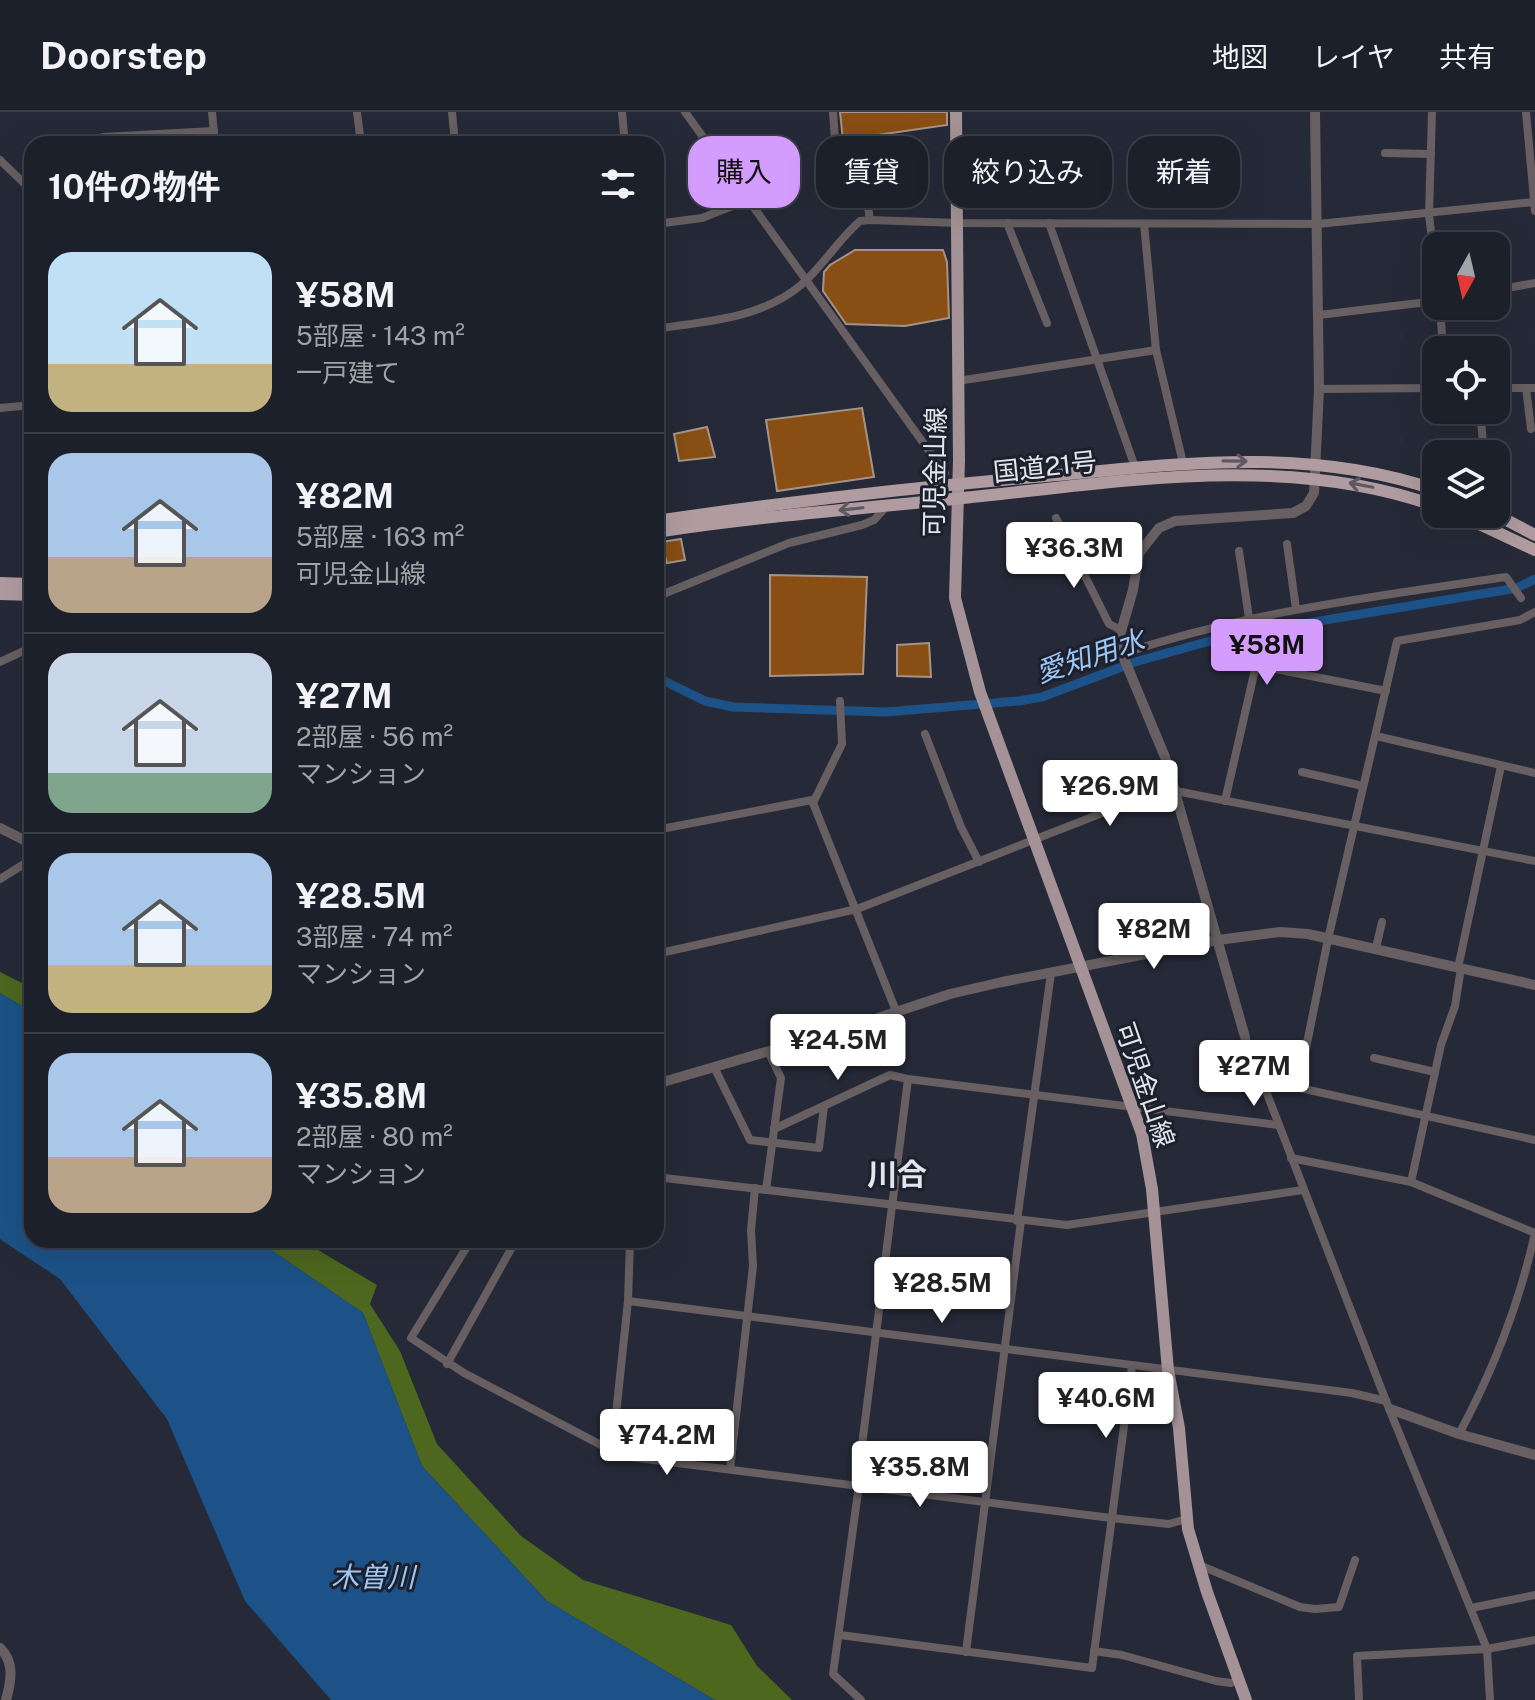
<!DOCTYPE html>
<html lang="ja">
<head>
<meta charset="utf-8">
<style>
	body { margin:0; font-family:"Public Sans","Noto Sans JP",sans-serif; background:#252832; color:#f1f3f6; height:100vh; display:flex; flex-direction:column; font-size:30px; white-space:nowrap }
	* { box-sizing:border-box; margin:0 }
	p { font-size:26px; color:#a0a3a8 }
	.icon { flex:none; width:44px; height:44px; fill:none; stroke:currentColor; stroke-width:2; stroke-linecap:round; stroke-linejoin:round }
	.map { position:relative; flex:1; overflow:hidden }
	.sheet { position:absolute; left:24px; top:24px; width:640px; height:1112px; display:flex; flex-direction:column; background:#1c202a; border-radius:24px; box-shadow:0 8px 32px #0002,0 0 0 2px #3a3e47 }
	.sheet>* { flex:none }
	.top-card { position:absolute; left:688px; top:24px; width:726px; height:72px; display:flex; gap:16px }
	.needle { width:52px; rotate:188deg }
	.controls { position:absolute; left:1422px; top:120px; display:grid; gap:16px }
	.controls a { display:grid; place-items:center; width:88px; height:88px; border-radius:16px; background:#1c202a; box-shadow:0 8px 32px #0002,0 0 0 2px #3a3e47; font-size:40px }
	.price { position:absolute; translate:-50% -68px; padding:0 18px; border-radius:8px; background:#fff; color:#222; font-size:26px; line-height:52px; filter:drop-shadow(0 2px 4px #0008) }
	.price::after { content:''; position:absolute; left:50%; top:48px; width:24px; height:18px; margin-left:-12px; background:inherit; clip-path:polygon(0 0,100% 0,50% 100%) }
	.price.current { background:#d49cfc; color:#111 }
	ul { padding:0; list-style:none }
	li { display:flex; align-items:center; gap:24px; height:200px; padding:0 24px }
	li+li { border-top:2px solid #3a3e47 }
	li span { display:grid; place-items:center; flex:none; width:224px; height:160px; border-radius:24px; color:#555 }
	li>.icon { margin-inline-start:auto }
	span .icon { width:96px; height:96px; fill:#fffc; stroke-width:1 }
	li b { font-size:34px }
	h2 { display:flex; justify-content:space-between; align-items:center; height:96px; padding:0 24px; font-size:34px }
	.chip { padding:0 28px; border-radius:24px; background:#1c202a; box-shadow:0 8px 32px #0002,0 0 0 2px #3a3e47; font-size:28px; line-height:72px }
	.chip.current { background:#d49cfc; color:#111 }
	header { display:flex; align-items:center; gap:48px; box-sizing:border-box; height:112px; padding:0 40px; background:#1c202a; border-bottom:2px solid #3a3e47 }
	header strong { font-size:38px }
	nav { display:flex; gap:44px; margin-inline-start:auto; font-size:28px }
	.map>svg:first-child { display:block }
	.forest { fill:#4d671e }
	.water { fill:#1c5287 }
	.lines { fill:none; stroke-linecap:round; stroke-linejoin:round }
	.canal { stroke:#1c5287; stroke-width:9 }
	.building { fill:#884e13; stroke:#a49488; stroke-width:2 }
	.minor { stroke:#675f61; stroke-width:8 }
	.tertiary { stroke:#675f61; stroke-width:10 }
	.primary { stroke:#a49296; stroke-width:12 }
	.trunk { stroke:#b09ca0; stroke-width:12 }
	.oneway { stroke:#5f5861 }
	.labels { text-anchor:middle; stroke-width:6; stroke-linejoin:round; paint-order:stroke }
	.street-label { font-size:26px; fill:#e2e5ee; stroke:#1c202d }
	.water-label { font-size:28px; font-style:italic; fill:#9cc6f5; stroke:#1c202d }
	.quarter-label { font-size:30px; font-weight:bold; fill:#e2e5ee; stroke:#1c202d }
</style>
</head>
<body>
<header>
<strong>Doorstep</strong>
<nav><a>地図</a><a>レイヤ</a><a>共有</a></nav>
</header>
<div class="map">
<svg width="1535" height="1588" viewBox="0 0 1535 1588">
	<rect width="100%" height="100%" fill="#262a38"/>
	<g class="forest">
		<polygon points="0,860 32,876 32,900 0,881"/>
		<polygon points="257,1128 301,1128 377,1173 370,1192 400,1239 437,1332 521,1424 583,1468 731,1513 757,1554 792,1588 715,1588 547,1489 422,1354 363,1201"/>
	</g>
	<polygon class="water" points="0,881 32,900 32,1128 257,1128 363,1201 422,1354 547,1489 715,1588 331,1588 245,1489 167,1307 60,1167 0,1127"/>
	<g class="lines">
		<polyline class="canal" points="656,565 705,589 733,595 886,600 1019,589 1042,585 1135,550 1224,525 1517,476 1535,467"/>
	</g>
	<g class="building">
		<polygon points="840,0 947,0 947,13 843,28"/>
		<polygon points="855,138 943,138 947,150 949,206 905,214 846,212 823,179 824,160 830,153"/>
		<polygon points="862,296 874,365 777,379 766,308"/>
		<polygon points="707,315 715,345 679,349 674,322"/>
		<polygon points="681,427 685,448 667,451 661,430"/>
		<polygon points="770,463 867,465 863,562 770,564"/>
		<polygon points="929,531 931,565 897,564 897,533"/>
	</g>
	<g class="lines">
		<g class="minor">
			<polyline points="212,0 215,32"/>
			<polyline points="357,0 361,32"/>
			<polyline points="452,0 455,32"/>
			<polyline points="622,0 625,32"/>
			<polyline points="685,0 945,361"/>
			<polyline points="833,0 835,27 867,89 870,108"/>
			<polyline points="1432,0 1429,103 1436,158"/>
			<polyline points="1526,0 1535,99"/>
			<polyline points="102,32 103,25 214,19"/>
			<polyline points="1385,41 1431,42"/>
			<polyline points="0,48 32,79"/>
			<polyline points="1007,111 1047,211"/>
			<polyline points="1049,111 1135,355"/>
			<polyline points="656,112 702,106 748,88"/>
			<polyline points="1144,112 1156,238 1183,351"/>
			<polyline points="1496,178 1535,171"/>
			<polyline points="1440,194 1443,238"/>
			<polyline points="1319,203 1436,189"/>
			<path d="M 656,217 C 705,209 761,207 801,173 C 823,154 838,128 860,109 L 870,108 L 958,111 L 1318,112 L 1534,90"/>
			<polyline points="958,269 1156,238"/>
			<polyline points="1496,276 1535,276"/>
			<polyline points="1526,276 1531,317"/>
			<polyline points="1319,277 1436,276"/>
			<polyline points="0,296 32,293"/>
			<polyline points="1480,298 1484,342"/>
			<polyline points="1056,406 1109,512 1121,518"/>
			<polyline points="1287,432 1296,497"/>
			<polyline points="1239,439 1249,506"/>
			<polyline points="656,485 789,431 862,413 874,408 887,394"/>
			<path d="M 1122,542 C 1247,500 1377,484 1506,465 L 1521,486"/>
			<polyline points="0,550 32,535"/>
			<polyline points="840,589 842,632 813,691 896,899"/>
			<polyline points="925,622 961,715 979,750"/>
			<polyline points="1376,624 1535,661"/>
			<polyline points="1302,660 1363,674"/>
			<polyline points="1176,679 1535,749"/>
			<polyline points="1225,689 1256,553 1386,579"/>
			<polyline points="656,718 812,688 813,691"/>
			<polyline points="0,767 32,747"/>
			<polyline points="1376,836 1382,810"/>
			<polyline points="656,842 857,797 1174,673"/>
			<polyline points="1458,856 1501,654"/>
			<polyline points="1245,925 1386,1289 1487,1537 1490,1588"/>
			<polyline points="1374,946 1435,960"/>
			<polyline points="714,955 750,1028 819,1036 824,994"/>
			<polyline points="1259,967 1535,1028"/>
			<polyline points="1298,976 1328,827 1397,529 1520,508 1535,500"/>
			<polyline points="774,1017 890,963 908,967"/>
			<polyline points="1291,1046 1411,1070 1535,1121"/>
			<polyline points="656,1065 1067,1113 1303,1078"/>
			<polyline points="1411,1070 1441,933 1455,894 1461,856"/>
			<polyline points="766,1078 781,966 768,939"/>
			<polyline points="1017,1109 1051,861"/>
			<polyline points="471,1128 411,1226 464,1261 622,1344 1111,1406 1169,1412 1186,1407"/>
			<polyline points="628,1189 1352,1281 1386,1289"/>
			<polyline points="447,1252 516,1128"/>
			<path d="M 1459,1322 C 1494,1257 1519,1193 1535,1121"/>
			<polyline points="612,1340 628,1189 630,1128"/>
			<polyline points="730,1357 753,1154 751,1118 755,1076"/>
			<polyline points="857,1373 908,967 1278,1013"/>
			<polyline points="859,1373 833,1562 861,1588"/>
			<polyline points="1199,1453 1300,1495 1315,1497 1339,1495 1355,1448"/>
			<polyline points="1471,1496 1535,1483"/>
			<polyline points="840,1523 1092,1556 1132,1254"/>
			<polyline points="1094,1539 1122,1543 1216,1569 1231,1571 1239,1568"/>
			<polyline points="966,1540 1021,1109"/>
			<polyline points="1359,1588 1357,1544 1487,1537 1535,1528"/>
		</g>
		<g class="tertiary">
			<polyline points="0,716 32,732"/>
			<polyline points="1245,925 1165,645 1120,537 1120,523 1133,478 1139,441 1159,416 1175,409 1293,401 1306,394 1314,381 1319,277 1315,0"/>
			<polyline points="656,972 845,917 950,882 1002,870 1218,828 1280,820 1308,822 1535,873"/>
			<polyline points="1390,1297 1459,1322 1535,1343"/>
			<path d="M 0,1536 C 15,1550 11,1570 6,1588"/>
		</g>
		<polyline class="primary" points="956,0 959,348 955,486 980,580 1142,1022 1152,1077 1168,1258 1179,1316 1188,1417 1207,1480 1246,1588"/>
		<g class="trunk">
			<polyline points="1458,402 1535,438"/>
			<polyline points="1495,402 1535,423"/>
			<path d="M 656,409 C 786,390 916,375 1047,364 C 1177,352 1309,334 1436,378"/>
			<path d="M 656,420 C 758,404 860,397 963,386 C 1119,370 1284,340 1436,394"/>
			<polyline points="0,471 32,472"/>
			<polyline points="0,482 32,483"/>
		</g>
	</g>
	<defs><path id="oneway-shaft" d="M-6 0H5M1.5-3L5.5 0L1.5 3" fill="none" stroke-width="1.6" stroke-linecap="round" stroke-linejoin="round" transform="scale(2)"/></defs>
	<g class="oneway">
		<use href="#oneway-shaft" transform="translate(1235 349) rotate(1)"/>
		<use href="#oneway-shaft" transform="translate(1361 373) rotate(-169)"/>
		<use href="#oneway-shaft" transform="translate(851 397) rotate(174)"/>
	</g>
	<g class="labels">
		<g class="street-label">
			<text transform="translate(1045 355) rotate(-6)" y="9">国道21号</text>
			<text transform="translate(935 360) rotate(-89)" y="9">可児金山線</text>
			<text transform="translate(1145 973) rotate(71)" y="9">可児金山線</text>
		</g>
		<g class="water-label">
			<text transform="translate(1090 544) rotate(-18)" y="10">愛知用水</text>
			<text x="373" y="1475">木曽川</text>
		</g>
		<g class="quarter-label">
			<text x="897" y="1073">川合</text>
		</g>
	</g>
</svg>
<div class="controls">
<a><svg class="needle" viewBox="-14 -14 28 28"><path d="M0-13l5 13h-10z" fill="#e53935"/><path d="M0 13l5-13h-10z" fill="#a0a3a8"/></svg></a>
<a><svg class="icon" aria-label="locate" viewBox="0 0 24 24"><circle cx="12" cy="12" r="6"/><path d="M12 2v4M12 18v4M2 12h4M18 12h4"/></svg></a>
<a><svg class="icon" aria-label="layers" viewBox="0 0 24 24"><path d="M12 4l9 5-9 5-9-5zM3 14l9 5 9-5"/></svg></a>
</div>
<b class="price" style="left:1074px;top:478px">¥36.3M</b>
<b class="price current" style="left:1267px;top:575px">¥58M</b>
<b class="price" style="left:1110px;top:716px">¥26.9M</b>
<b class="price" style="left:1154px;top:859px">¥82M</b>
<b class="price" style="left:838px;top:970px">¥24.5M</b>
<b class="price" style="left:1254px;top:996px">¥27M</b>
<b class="price" style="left:942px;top:1213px">¥28.5M</b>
<b class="price" style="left:1106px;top:1328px">¥40.6M</b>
<b class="price" style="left:667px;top:1365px">¥74.2M</b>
<b class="price" style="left:920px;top:1397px">¥35.8M</b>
<div class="top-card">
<a class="chip current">購入</a>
<a class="chip">賃貸</a>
<a class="chip">絞り込み</a>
<a class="chip">新着</a>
</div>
<section class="sheet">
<h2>10件の物件<svg class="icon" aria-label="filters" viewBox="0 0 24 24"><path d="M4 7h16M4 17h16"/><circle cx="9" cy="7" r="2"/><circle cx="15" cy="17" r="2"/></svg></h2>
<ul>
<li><span style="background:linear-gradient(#bfe0f5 70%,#c2b280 0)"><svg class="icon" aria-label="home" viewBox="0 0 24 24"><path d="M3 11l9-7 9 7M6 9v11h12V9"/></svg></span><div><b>¥58M</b><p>5部屋 · 143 m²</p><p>一戸建て</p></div></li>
<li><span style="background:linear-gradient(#a9c7e8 65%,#b9a48a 0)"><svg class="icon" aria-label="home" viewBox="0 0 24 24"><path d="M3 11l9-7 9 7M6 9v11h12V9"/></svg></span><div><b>¥82M</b><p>5部屋 · 163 m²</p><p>可児金山線</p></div></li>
<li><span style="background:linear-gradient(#c9d6e8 75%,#7fa58c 0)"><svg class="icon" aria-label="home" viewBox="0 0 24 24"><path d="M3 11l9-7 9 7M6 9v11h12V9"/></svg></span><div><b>¥27M</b><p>2部屋 · 56 m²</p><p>マンション</p></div></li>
<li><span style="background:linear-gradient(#a9c7e8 70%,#c2b280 0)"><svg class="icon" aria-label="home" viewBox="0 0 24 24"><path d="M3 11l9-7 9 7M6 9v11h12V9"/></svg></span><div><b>¥28.5M</b><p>3部屋 · 74 m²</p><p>マンション</p></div></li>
<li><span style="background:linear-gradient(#a9c7e8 65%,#b9a48a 0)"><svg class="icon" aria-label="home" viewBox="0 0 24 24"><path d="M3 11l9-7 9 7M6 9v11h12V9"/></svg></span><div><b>¥35.8M</b><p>2部屋 · 80 m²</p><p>マンション</p></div></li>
</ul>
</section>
</div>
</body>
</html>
